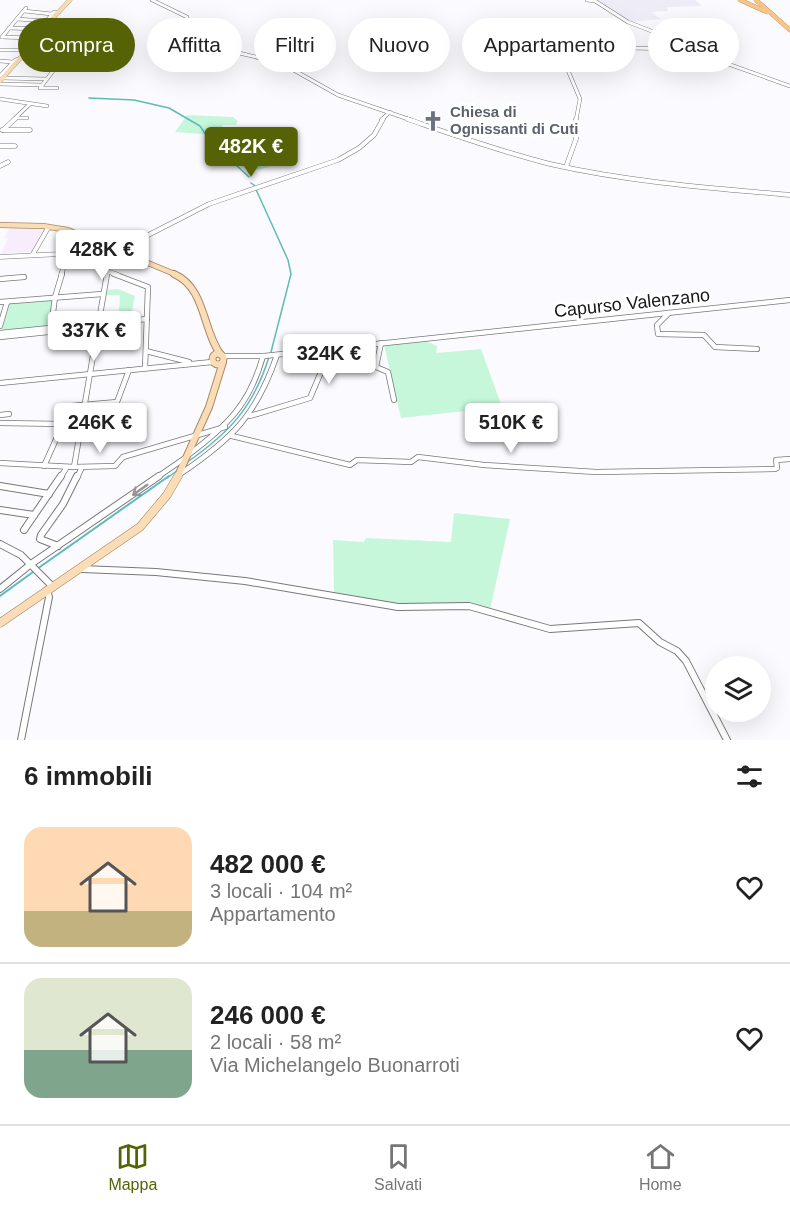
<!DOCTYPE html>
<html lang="it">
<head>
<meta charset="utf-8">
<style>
	body { margin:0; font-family:Helvetica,sans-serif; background:#f2f2f2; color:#222; height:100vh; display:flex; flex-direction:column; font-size:22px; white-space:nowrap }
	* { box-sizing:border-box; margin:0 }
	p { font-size:20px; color:#767676 }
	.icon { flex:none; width:33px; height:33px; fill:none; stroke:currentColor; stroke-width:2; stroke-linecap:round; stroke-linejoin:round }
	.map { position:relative; height:740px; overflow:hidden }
	.drawer { display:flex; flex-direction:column; background:#fff; flex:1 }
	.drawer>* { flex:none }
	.banner { position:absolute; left:18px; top:18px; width:754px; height:54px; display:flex; gap:12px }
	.controls { position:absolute; left:705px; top:656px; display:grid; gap:12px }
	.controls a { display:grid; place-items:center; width:66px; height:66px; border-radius:50%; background:#fff; box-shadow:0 6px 24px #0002; font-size:30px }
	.price { position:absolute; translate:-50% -51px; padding:0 14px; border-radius:6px; background:#fff; color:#222; font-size:20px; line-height:39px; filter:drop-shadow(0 2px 3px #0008) }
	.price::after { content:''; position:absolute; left:50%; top:36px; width:18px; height:14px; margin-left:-9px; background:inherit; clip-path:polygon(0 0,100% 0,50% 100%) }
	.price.active { background:#556306; color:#fff }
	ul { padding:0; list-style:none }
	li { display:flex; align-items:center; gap:18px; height:150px; padding:0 24px }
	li+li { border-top:2px solid #e0e0e0 }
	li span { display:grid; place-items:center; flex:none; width:168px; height:120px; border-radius:18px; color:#555 }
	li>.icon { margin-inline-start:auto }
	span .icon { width:72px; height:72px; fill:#fffc; stroke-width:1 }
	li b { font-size:26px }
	h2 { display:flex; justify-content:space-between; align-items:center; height:72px; padding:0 24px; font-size:26px }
	.tag { padding:0 21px; border-radius:27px; background:#fff; box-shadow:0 6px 24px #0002; font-size:21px; line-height:54px }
	.tag.active { background:#556306; color:#fff }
	.tabs { display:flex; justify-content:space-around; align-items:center; height:84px; border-top:2px solid #e0e0e0; background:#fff; font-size:16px; color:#767676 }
	.tabs a { display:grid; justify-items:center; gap:3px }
	.tabs .active { color:#556306 }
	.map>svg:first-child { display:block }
	.commercial { fill:#f8edfd }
	.built { fill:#eeedf7 }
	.green { fill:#c6f7da }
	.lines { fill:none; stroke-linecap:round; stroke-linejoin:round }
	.stream-far1 { stroke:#5ebabb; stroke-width:1.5 }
	.stream { stroke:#5ebabb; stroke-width:2 }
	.minor-far3-casing { stroke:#78787b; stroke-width:4 }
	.minor-far2-casing { stroke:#78787b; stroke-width:5 }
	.minor-far1-casing { stroke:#78787b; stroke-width:6 }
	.minor-casing { stroke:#78787b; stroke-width:8 }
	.major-far3-casing { stroke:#a88860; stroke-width:4.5 }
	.major-far2-casing { stroke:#a88860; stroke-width:6 }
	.major-far1-casing { stroke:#a88860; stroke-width:8 }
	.major-casing { stroke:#a88860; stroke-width:9 }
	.highway-casing { stroke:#a88860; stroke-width:4.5 }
	.minor-far3 { stroke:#fff; stroke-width:3 }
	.minor-far2 { stroke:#fff; stroke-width:4 }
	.minor-far1 { stroke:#fff; stroke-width:4.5 }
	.minor { stroke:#fff; stroke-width:6 }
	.major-far3 { stroke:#faddb7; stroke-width:4 }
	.major-far2 { stroke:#faddb7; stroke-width:4.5 }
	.major-far1 { stroke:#faddb7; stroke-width:6 }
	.major { stroke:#faddb7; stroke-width:8 }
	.highway { stroke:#f7c687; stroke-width:4 }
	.oneway { stroke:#969697 }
	.labels { text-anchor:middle; stroke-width:6; stroke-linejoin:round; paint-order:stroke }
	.far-worship-label { font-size:15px; font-weight:bold; fill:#5b616d; stroke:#fff; text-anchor:start }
	.street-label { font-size:18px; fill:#161617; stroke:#fff }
</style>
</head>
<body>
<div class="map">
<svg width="790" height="740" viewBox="0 0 790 740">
	<rect width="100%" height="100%" fill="#fbfbff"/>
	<polygon class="commercial" points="10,228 27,228 46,229 34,251 1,254 8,238 4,238"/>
	<polygon class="built" points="596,0 695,0 702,6 667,7 668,11 651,12 661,19 632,22 613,13"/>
	<g class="green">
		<polygon points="187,115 233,117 238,121 236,125 223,125 217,135 175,132"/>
		<polygon points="256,149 269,167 258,170 234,157"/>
		<polygon points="118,289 135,296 132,311 119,311 120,295 106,295 107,290"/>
		<polygon points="54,300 47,327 1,331 10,303"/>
		<polygon points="426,341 437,346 436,353 481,349 502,407 401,418 384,345"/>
		<polygon points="454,513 510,519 490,610 451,603 390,603 334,593 333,540 364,542 366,538 451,542"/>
	</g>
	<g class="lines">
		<g class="stream-far1">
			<polyline points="89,98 134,100 169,108 200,126 210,141 249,177"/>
			<polyline points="251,183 254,185 288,260 291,274 271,352"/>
			<path d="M 186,463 C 229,433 253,408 269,357"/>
			<polyline points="167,478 178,470"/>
		</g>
		<g class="stream">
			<polyline points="37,569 169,476"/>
			<polyline points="0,596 33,572"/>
		</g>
		<g class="minor-far3-casing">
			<g id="minor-far3">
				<polyline points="152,0 187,17 188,25 222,38 239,53 281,63 338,95 411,120"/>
				<polyline points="587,0 595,1 628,22 667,37 686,49 790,86"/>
				<polyline points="24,11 52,14"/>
				<polyline points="17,19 45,21"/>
				<polyline points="9,28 39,29"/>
				<polyline points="74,28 89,28"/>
				<polyline points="44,35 96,35"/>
				<polyline points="2,37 26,8"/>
				<polyline points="2,37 32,38"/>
				<polyline points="40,40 49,28"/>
				<polyline points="30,41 54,12 59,12"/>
				<polyline points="76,49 91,25"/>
				<polyline points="0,50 23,50"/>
				<polyline points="33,50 83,49"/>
				<polyline points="20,58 96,59"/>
				<polyline points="0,61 13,62"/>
				<polyline points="33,64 59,64"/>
				<polyline points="0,76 15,60 19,59"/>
				<polyline points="3,78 46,79"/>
				<polyline points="0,84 41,85"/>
				<polyline points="57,88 40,88 63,58"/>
				<polyline points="0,99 47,106"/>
				<polyline points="16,118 27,118"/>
				<polyline points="13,120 30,104"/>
				<polyline points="381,120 390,112"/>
				<polyline points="576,120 580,99 567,68 568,47 686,49"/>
			</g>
		</g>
		<g class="minor-far2-casing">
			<g id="minor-far2">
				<path d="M 407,119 C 454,135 502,152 550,164 C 629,182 710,188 790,195"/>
				<polyline points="2,130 30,130"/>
				<polyline points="3,130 15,119"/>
				<polyline points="0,146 15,146"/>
				<polyline points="0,166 8,162"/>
				<polyline points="566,167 576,139 576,119"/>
				<polyline points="119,250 209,204 338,160 359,148 374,135 383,119"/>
				<polyline points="33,254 48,228"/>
				<polyline points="0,257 61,254 118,275"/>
				<polyline points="89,264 115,251"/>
				<polyline points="61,275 67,256"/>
				<polyline points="106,275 107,271"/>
			</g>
		</g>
		<g class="minor-far1-casing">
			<g id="minor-far1">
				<polyline points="114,274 148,287 145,368"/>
				<polyline points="0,279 24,277"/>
				<polyline points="0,302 102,294"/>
				<polyline points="669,313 657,325 658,334 704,335 715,347 757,349"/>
				<polyline points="0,326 7,302"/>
				<polyline points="51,328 55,297 62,274"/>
				<polyline points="52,328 147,319"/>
				<polyline points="53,332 97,328"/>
				<polyline points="0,333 50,328"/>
				<polyline points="0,337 48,332"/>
				<polyline points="146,351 189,362"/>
				<polyline points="224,356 264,356 790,300"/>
				<polyline points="376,367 388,372 394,400"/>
				<polyline points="0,383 212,362"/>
				<polyline points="0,415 9,414"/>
				<polyline points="250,416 310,398 324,365 376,367 381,343"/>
				<polyline points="0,423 63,424"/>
				<polyline points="232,436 350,465 357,460 411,462 418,457 484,465 596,472 775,469 777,468 776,460 790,459"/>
				<path d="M 188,455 C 227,426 250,404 263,356"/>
				<polyline points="0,463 74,467 115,466 123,457 225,427"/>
				<polyline points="44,466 71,406 117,402 129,370"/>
				<polyline points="74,467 107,274"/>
				<path d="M 180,474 C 232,439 256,416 277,355"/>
				<polyline points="60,478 67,467"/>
				<polyline points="77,478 82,467"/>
				<polyline points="156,478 185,458"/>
			</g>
		</g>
		<g class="minor-casing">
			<g id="minor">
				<polyline points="0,486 49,494"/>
				<polyline points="0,510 34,515"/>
				<polyline points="24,530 61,476"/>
				<polyline points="0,544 21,555 53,587"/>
				<polyline points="58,546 40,539 41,535 63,504 77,476"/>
				<polyline points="82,569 156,572 245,581 398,607 469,606 550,629 639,623 660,642 677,651 686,661 727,740"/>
				<polyline points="0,589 31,564 159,476"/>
				<polyline points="21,740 49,597 47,590"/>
			</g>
		</g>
		<g class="major-far3-casing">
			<g id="major-far3">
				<polyline points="37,35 70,0"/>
				<polyline points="0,81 39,37"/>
			</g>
		</g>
		<g class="major-far2-casing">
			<polyline id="major-far2" points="0,225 43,226 68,230 177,275"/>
		</g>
		<g class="major-far1-casing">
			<g id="major-far1">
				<path d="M 174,274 C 206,288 202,330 221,355"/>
				<circle cx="218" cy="359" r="5.5"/>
				<polyline points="177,478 209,407 223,362"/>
			</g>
		</g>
		<g class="major-casing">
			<polyline id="major" points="0,623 140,527 167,495 178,476"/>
		</g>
		<g class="highway-casing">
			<g id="highway">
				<polyline points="740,0 767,12"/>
				<polyline points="756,0 790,30"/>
			</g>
		</g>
		<use href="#minor-far3" class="minor-far3"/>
		<use href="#minor-far2" class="minor-far2"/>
		<use href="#minor-far1" class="minor-far1"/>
		<use href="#minor" class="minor"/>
		<use href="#major-far3" class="major-far3"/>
		<use href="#major-far2" class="major-far2"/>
		<use href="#major-far1" class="major-far1"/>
		<use href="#major" class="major"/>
		<use href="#highway" class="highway"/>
	</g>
	<defs><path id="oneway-shaft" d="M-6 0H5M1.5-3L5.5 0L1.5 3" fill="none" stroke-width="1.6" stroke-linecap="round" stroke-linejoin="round" transform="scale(1.5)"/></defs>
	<use class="oneway" href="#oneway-shaft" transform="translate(140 490) rotate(145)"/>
	<defs>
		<g id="church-bare" transform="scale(1.62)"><path d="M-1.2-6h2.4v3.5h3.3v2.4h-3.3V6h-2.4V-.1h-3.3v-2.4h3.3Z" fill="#6b7280" stroke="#fff" stroke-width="2.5" paint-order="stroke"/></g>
	</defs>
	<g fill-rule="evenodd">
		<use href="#church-bare" x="433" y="121"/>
	</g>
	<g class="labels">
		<g class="far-worship-label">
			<text x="450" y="117">Chiesa di<tspan x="450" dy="17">Ognissanti di Cuti</tspan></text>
		</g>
		<g class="street-label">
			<text transform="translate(632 303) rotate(-6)" y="6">Capurso Valenzano</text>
		</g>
	</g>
</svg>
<div class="controls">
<a><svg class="icon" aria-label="layers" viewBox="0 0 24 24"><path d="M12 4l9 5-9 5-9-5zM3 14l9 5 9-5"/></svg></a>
</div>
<b class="price active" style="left:251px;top:178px">482K €</b>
<b class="price" style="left:102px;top:281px">428K €</b>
<b class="price" style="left:94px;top:362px">337K €</b>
<b class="price" style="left:329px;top:385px">324K €</b>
<b class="price" style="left:100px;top:454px">246K €</b>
<b class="price" style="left:511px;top:454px">510K €</b>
<div class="banner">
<a class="tag active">Compra</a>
<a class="tag">Affitta</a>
<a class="tag">Filtri</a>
<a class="tag">Nuovo</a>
<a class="tag">Appartamento</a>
<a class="tag">Casa</a>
</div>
</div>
<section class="drawer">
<h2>6 immobili<svg class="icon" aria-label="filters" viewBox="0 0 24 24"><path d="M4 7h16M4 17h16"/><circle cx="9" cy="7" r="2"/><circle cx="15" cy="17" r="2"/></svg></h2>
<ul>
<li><span style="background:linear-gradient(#ffd9b3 70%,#c2b280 0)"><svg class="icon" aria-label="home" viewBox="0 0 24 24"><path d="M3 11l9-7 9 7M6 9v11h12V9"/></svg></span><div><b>482 000 €</b><p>3 locali · 104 m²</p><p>Appartamento</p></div><svg class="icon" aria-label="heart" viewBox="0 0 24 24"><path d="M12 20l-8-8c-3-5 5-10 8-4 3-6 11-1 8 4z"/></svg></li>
<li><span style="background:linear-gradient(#dfe7d0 60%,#7fa58c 0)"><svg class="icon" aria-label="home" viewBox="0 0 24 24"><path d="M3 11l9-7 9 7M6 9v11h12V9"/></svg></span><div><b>246 000 €</b><p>2 locali · 58 m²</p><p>Via Michelangelo Buonarroti</p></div><svg class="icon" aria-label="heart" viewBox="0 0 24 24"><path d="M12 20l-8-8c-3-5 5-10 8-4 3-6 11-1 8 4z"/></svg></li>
</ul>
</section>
<nav class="tabs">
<a class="active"><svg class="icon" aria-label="map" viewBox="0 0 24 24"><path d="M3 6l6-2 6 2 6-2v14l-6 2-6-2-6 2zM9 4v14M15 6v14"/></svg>Mappa</a>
<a><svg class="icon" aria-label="saved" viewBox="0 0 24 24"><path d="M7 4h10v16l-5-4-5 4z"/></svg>Salvati</a>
<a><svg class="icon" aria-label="home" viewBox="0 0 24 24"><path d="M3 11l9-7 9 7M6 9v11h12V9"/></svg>Home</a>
</nav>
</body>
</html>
